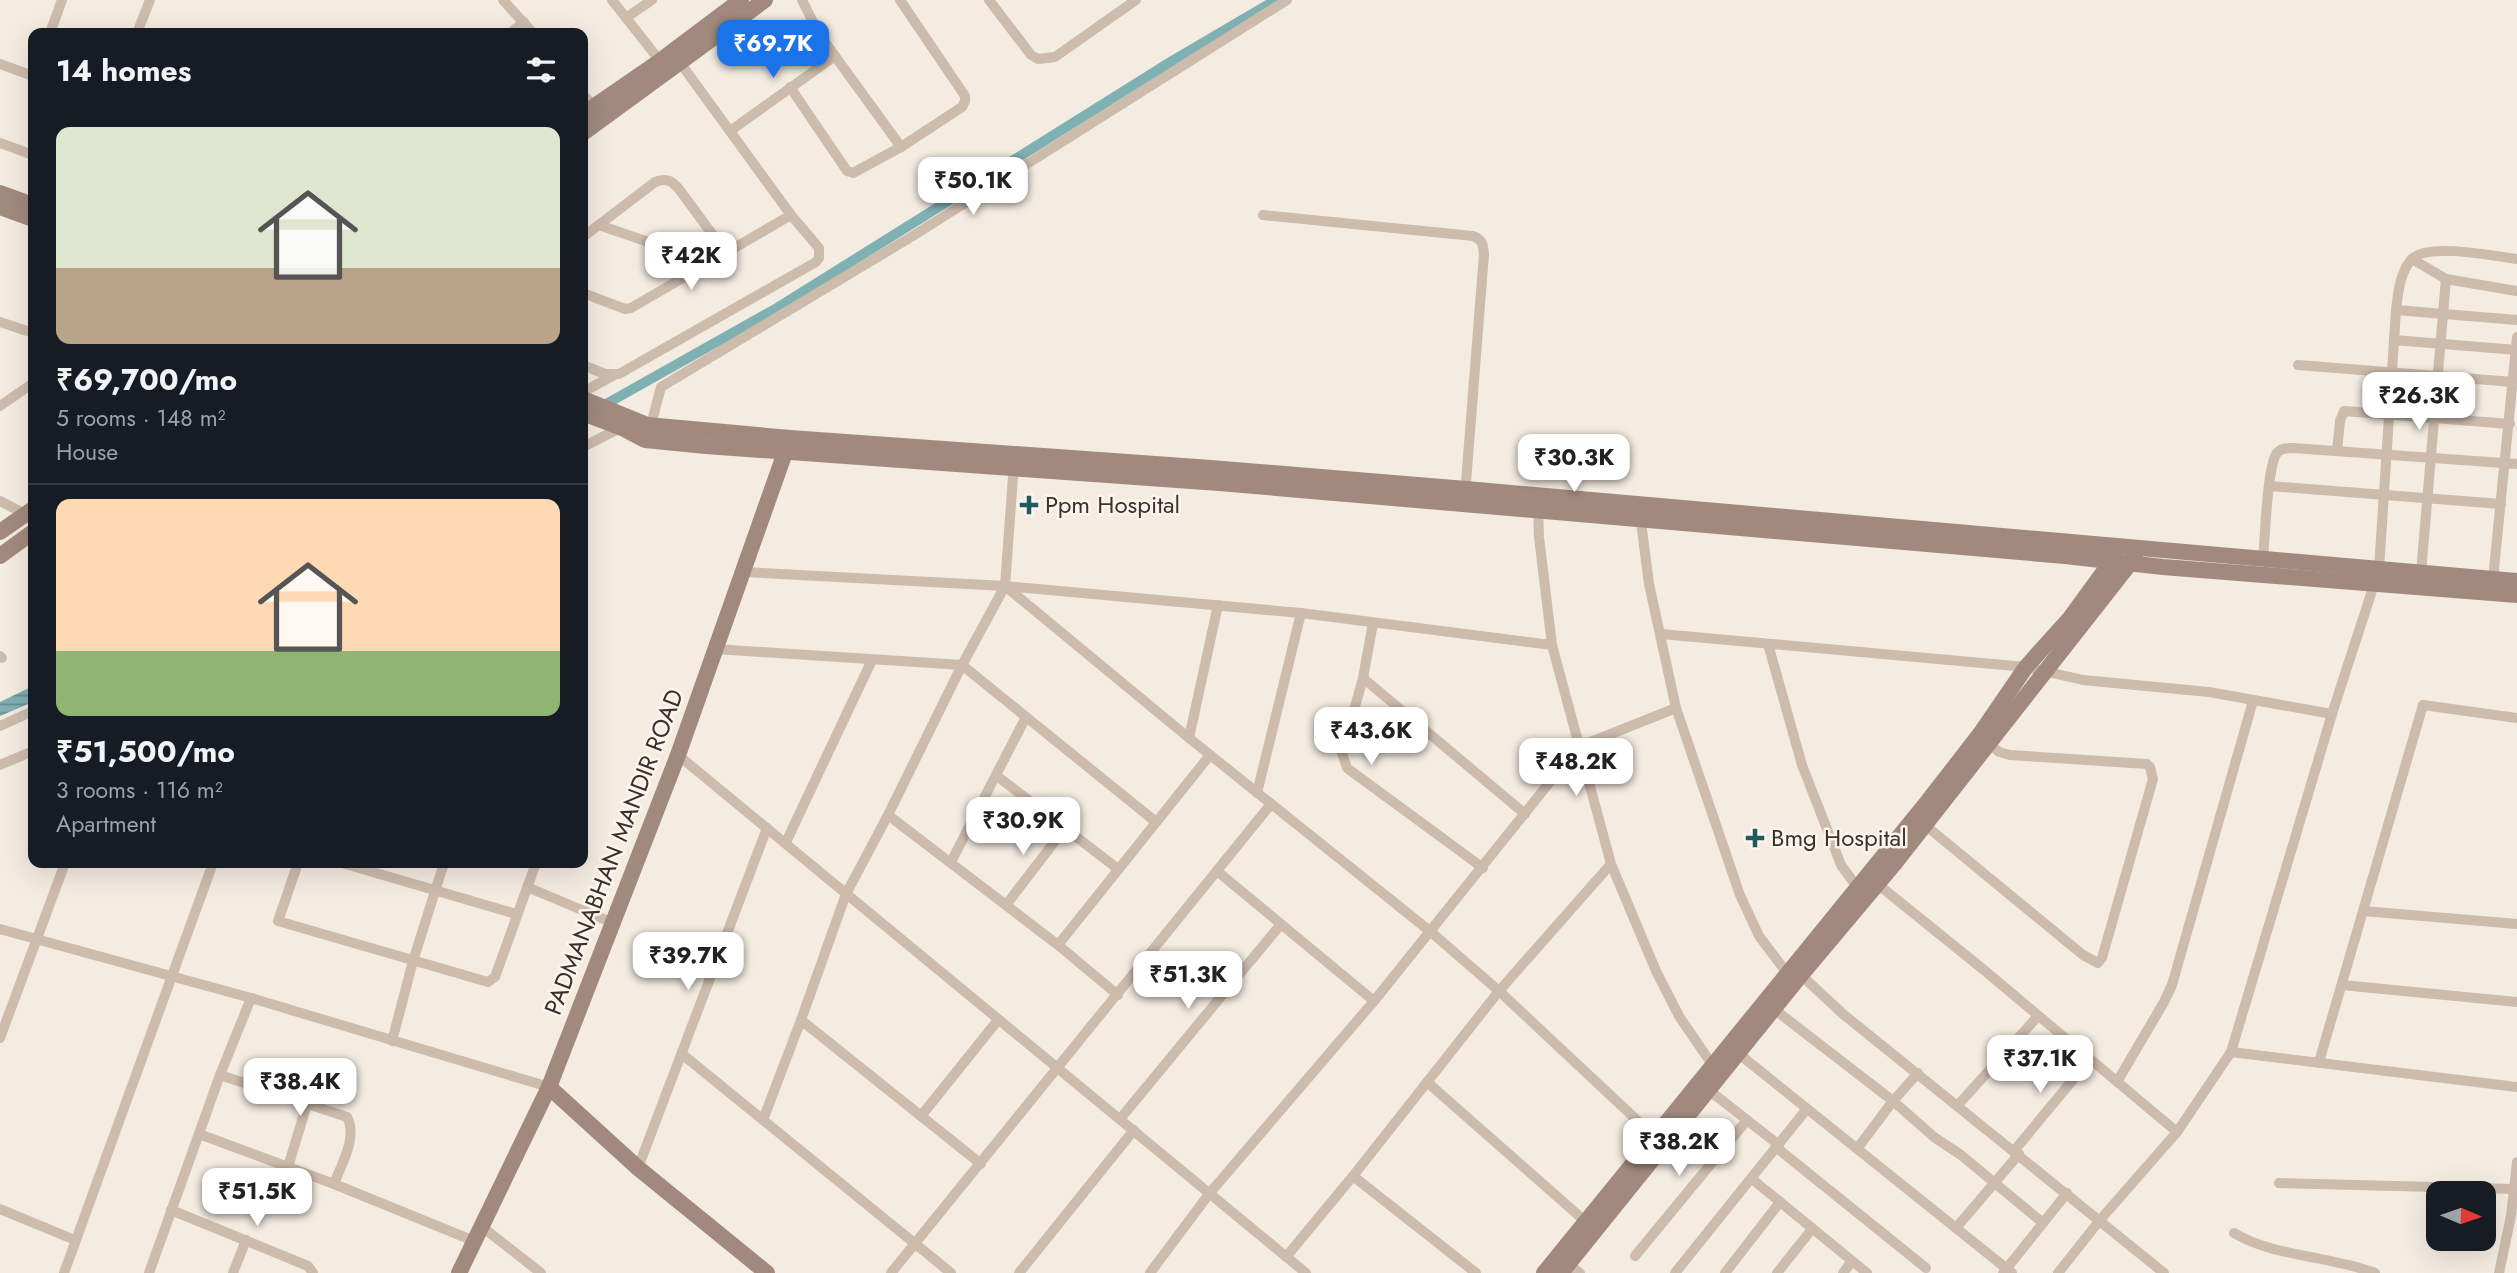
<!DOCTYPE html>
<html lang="en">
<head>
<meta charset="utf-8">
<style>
	body { margin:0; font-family:Jost,sans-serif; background:#242831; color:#f1f3f6; height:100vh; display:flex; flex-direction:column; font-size:26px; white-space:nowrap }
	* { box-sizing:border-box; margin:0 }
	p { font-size:23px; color:#9ea1a6 }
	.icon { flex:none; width:38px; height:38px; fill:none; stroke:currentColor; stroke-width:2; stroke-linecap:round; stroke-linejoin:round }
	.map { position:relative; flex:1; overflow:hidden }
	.details { position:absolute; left:28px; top:28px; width:560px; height:840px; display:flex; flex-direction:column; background:#171b24; border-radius:14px; box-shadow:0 7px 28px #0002 }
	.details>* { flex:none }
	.needle { width:46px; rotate:92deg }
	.controls { position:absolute; left:2426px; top:1181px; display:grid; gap:14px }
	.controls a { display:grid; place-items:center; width:70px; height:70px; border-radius:14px; background:#171b24; box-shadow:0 7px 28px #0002; font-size:35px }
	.price { position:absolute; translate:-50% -60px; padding:0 16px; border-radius:14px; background:#fff; color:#222; font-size:23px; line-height:46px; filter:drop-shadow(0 2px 4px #0008) }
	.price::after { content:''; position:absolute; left:50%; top:42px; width:21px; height:16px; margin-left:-10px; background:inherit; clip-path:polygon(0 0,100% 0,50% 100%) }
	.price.active { background:#1a73e8; color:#fff }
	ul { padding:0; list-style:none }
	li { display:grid; align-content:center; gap:14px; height:371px; padding:0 28px }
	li+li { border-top:2px solid #363941 }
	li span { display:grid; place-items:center; height:217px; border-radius:14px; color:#555 }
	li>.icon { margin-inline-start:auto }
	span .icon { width:126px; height:126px; fill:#fffc; stroke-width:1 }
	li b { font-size:30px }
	h2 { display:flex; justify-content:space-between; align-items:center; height:84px; padding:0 28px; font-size:30px }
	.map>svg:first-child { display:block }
	.water { fill:url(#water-rules) }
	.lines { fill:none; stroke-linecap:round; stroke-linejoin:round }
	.canal { stroke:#7fb0b2; stroke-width:10 }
	.street { stroke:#cdbbac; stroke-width:10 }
	.secondary { stroke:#a18a7d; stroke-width:16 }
	.poi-dot { fill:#1f5a5e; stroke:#fbf5ee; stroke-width:2.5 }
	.labels { text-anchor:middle; stroke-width:5; stroke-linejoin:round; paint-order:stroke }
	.poi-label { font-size:24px; fill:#3b302b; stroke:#fbf5ee; text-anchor:start }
	.street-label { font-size:24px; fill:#3b302b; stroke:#fbf5ee }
</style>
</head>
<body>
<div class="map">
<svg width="2517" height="1273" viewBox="0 0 2517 1273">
	<defs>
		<pattern id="water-rules" width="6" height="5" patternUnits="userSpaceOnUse" patternTransform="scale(1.75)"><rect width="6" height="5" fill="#7fb0b2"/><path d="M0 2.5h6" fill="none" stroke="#699091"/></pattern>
	</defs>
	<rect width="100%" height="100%" fill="#f4ebe1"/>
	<polygon class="water" points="33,686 33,702 0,716 0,702"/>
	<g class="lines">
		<polyline class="canal" points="599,408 777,308 1172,61 1276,0"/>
		<g class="street">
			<polyline points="503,0 533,33"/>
			<polyline points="612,0 660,61"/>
			<polyline points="802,0 819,34 901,147"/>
			<polyline points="989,0 1031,55 1038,59 1055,57 1136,0"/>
			<polyline points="626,18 652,0"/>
			<polyline points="50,33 62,0"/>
			<polyline points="137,33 150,0"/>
			<polyline points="510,33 524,22"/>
			<polyline points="0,64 33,76"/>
			<polyline points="790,87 847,171 853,173 901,147 962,107 965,101 965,96 900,0"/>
			<polyline points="583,94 593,106"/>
			<polyline points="730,131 835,56"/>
			<polyline points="0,143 33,155"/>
			<path d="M 1263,215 L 1473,236 C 1483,240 1483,245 1484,254 L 1465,495"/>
			<polyline points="599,225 709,263"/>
			<path d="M 583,237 L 655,182 C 666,178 671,180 679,189 L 726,253"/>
			<polyline points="2412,259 2446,279 2517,291"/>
			<polyline points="583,293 625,309 631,308 791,215"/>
			<polyline points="2396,310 2517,320"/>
			<polyline points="0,322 33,333"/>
			<polyline points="2394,340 2517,350"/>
			<polyline points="583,365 605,374 619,374 816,262 819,258 819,248 791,215 676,57"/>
			<polyline points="2298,365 2513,382"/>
			<polyline points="583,392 614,375"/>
			<polyline points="0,406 33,383"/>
			<polyline points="651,425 661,387 911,237 1287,0"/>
			<polyline points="583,447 624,426"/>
			<polyline points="2337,451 2340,421 2344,411 2510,424"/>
			<polyline points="2269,486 2501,504"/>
			<polyline points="0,501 25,514 33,522"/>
			<polyline points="1538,506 1539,537 1552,645 1611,864 1656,971 1679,1016 1713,1066"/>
			<polyline points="1640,514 1649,584 1676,708 1740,895 1759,936 1787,973"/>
			<path d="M 2263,560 C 2265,540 2267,465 2277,453 C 2281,448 2287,448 2293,448 L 2517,464"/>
			<polyline points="744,572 1005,586 1301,613 1552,645"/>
			<polyline points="2421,573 2446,279"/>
			<polyline points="2493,579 2517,337"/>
			<polyline points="1005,586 1189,738 1431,932 1499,991 1655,1137"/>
			<polyline points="1373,623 1363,678 1342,753 1347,768 1483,868"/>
			<polyline points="1661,634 2026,667 2083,680 2209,692 2332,714"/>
			<polyline points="1768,644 1802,765 1841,865 1857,887"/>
			<polyline points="715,649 962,665 1156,822"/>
			<polyline points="0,656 2,658"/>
			<polyline points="1363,678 1525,814"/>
			<polyline points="0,726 33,711"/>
			<polyline points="1189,738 1218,605"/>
			<polyline points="678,755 1306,1273"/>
			<polyline points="0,765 33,751"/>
			<polyline points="997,776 1118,869"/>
			<polyline points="1257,793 1301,613"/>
			<polyline points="888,815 1058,945 1118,995"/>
			<polyline points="1925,825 2083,955 2098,963 2102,958 2153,779 2150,767 2147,764 2010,755 1999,752 1984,739"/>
			<polyline points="786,842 872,660"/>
			<polyline points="951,862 1026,717"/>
			<polyline points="298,863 278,921 488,982 495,977 536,863"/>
			<polyline points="342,863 516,914"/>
			<polyline points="1217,871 1374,1001"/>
			<polyline points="1875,882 1984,970 2177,1132"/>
			<polyline points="527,887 613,923"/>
			<polyline points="1006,905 1065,828"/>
			<polyline points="2363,911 2517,924"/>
			<polyline points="0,929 251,998 549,1087"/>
			<polyline points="1058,945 1210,755"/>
			<polyline points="1801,975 1843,1014 2164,1273"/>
			<polyline points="2342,985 2517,1002"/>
			<polyline points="1774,1009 1893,1101 1934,1137 1961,1155 2043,1223 2067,1193"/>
			<polyline points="801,1020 981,1164"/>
			<polyline points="0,1038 65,863"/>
			<polyline points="392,1041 413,961 444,863"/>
			<polyline points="2231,1052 2517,1087"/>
			<polyline points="682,1054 951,1273"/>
			<polyline points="1739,1054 2012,1273"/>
			<polyline points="2319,1062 2423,705 2517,718"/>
			<path d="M 220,1075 L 347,1117 C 358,1137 341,1165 334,1184"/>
			<polyline points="1427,1082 1586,1222"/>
			<polyline points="2117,1082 2164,1002 2172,985 2253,701"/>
			<polyline points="1710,1091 1779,1145"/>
			<polyline points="1958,1105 2038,1016"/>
			<polyline points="921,1116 998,1020"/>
			<polyline points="1120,1119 1281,924"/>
			<polyline points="763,1120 801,1020 846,894 888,815 962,665 1005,586 1014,463"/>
			<polyline points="199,1134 334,1184 474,1241"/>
			<polyline points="1777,1148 1926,1268"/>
			<polyline points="1857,1149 1893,1101 1918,1073"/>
			<polyline points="2014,1151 2090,1059"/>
			<polyline points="288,1167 307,1104"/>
			<polyline points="638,1168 767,828"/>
			<polyline points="1353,1176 1476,1273"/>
			<polyline points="1752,1179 1867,1273"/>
			<polyline points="2279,1183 2514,1189"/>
			<polyline points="0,1209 75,1240"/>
			<polyline points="171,1210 308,1266 313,1273"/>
			<polyline points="481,1226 541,1273"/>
			<polyline points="1956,1228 2019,1154"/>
			<path d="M 2234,1233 C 2274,1257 2331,1256 2375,1273"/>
			<polyline points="1635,1256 1747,1120"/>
			<polyline points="1286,1257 1353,1176 1499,991 1611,864"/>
			<polyline points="1563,1260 1580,1273"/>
			<polyline points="64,1273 213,863"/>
			<polyline points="149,1273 220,1075 251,998"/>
			<polyline points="233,1273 246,1240"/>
			<polyline points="891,1273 1271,804"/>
			<polyline points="1019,1273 1134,1130"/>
			<polyline points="1150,1273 1209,1194 1374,1001 1578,747 1676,708"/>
			<polyline points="1675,1273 1806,1110"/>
			<polyline points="1725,1273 1780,1202"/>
			<polyline points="1777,1273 1812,1229"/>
			<polyline points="1843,1273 1852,1261"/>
			<polyline points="2003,1273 2043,1223"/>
			<path d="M 2058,1273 L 2100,1220 L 2177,1132 L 2231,1052 L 2332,714 L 2379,569 L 2396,310 C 2398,293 2400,270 2413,258 C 2430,243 2494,256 2517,259"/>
			<polyline points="2499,1273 2511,1216 2517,1162"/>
		</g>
		<g class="secondary">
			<polyline points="583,114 660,61 741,0"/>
			<polyline points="583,133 765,0"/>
			<polyline points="0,193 33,205"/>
			<polyline points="0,207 33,219"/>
			<polyline points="583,399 647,425 790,438 1211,468 1466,489 2517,581"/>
			<polyline points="583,413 622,428 645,440 706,446 1219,483 2065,556 2163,567 2517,595"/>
			<polyline points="0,532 33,509"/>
			<polyline points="0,556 33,532"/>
			<polyline points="549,1087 638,1168 767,1273"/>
			<polyline points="459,1273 549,1087 678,755 788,444"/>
			<polyline points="1544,1273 1928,801 1980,734 2026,667 2070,618 2116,555"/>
			<polyline points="1561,1273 1801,975 1895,863 2135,557"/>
		</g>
	</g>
	<g class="poi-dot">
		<path d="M1025.5 494.5h7v7h7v7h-7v7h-7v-7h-7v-7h7z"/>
		<path d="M1751.5 827.5h7v7h7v7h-7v7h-7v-7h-7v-7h7z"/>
	</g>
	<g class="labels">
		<g class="poi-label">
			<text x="1045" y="513">Ppm Hospital</text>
			<text x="1771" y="846">Bmg Hospital</text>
		</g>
		<g class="street-label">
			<text transform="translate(614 852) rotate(-69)" y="8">PADMANABHAN MANDIR ROAD</text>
		</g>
	</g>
</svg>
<div class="controls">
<a><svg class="needle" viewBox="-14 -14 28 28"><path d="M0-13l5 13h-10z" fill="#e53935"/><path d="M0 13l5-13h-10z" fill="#9ea1a6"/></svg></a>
</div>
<b class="price active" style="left:773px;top:80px">₹69.7K</b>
<b class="price" style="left:973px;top:217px">₹50.1K</b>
<b class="price" style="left:691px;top:292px">₹42K</b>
<b class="price" style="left:2419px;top:432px">₹26.3K</b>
<b class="price" style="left:1574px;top:494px">₹30.3K</b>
<b class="price" style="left:1371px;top:767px">₹43.6K</b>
<b class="price" style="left:1576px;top:798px">₹48.2K</b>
<b class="price" style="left:1023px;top:857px">₹30.9K</b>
<b class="price" style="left:688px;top:992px">₹39.7K</b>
<b class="price" style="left:1188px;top:1011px">₹51.3K</b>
<b class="price" style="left:2040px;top:1095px">₹37.1K</b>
<b class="price" style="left:300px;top:1118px">₹38.4K</b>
<b class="price" style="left:1679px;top:1178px">₹38.2K</b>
<b class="price" style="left:257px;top:1228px">₹51.5K</b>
<section class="details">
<h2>14 homes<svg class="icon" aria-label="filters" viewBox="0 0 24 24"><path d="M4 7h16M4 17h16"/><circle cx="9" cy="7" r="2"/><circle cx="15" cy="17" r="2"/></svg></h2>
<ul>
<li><span style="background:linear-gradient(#dfe7d0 65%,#b9a48a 0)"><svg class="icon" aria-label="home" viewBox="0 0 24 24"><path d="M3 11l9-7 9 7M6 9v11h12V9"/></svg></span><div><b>₹69,700/mo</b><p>5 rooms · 148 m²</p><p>House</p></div></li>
<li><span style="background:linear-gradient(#ffd9b3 70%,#8fb573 0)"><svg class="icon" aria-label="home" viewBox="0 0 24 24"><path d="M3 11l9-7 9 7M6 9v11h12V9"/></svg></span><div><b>₹51,500/mo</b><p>3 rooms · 116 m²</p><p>Apartment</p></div></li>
</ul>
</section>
</div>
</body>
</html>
